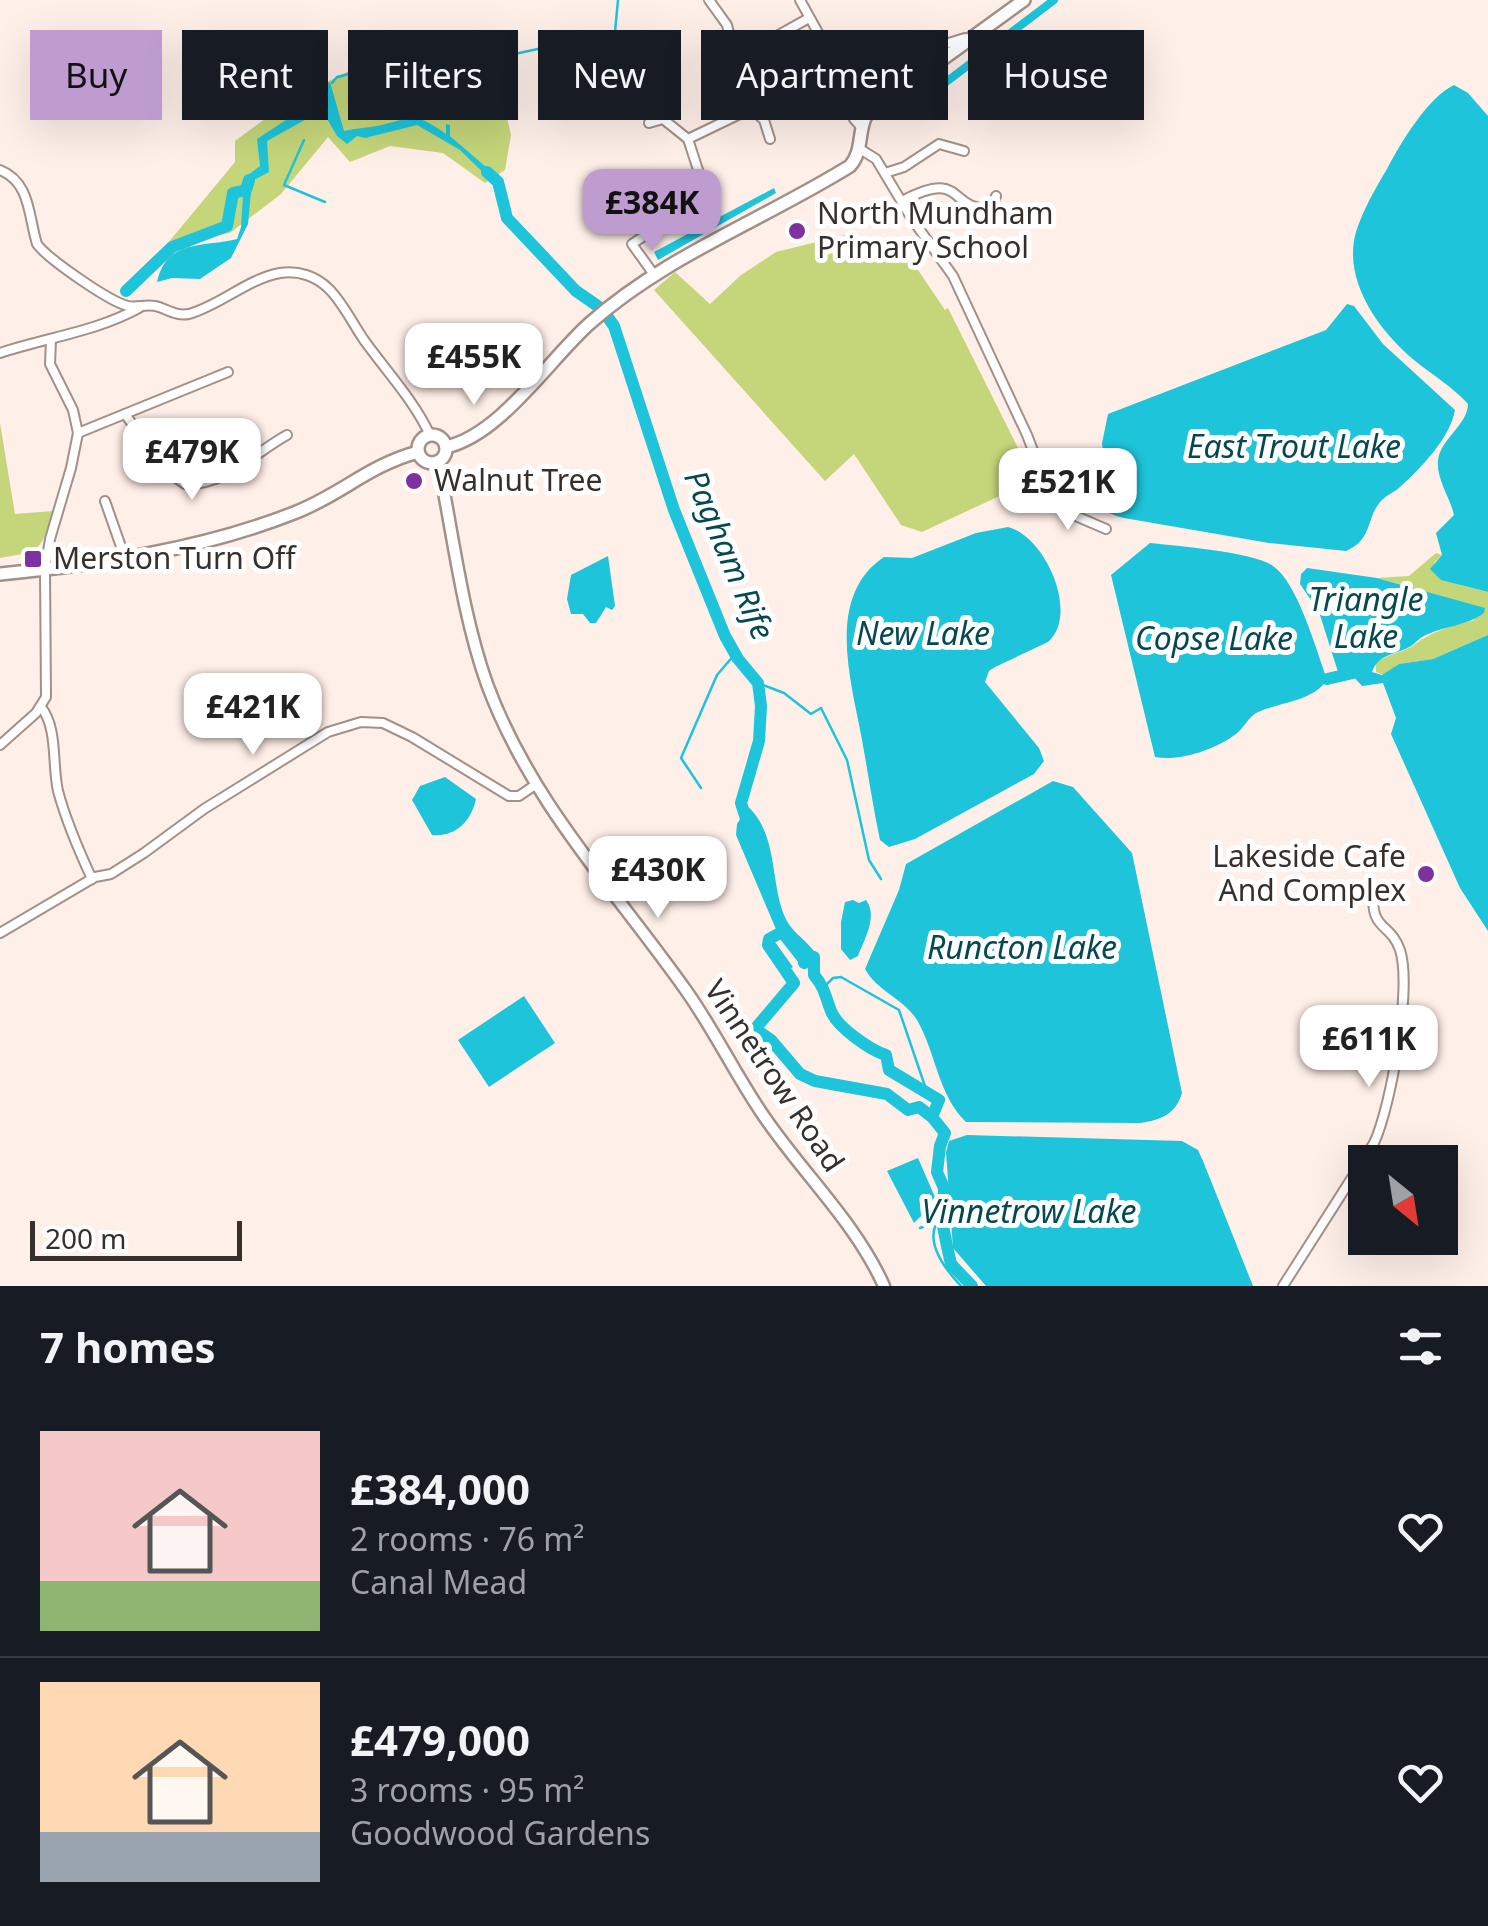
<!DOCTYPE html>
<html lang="en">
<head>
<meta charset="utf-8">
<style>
	body { margin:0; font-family:"Noto Sans",sans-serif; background:#242831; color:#f1f3f6; height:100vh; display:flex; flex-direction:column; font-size:38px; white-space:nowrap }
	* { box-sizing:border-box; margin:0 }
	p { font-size:32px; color:#9ea1a6 }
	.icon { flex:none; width:55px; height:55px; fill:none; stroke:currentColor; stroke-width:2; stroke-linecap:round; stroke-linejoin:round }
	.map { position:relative; height:1286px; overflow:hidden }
	.sheet { display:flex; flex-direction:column; background:#171b24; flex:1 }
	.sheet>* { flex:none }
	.top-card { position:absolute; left:30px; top:30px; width:1430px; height:90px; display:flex; gap:20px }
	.needle { width:65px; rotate:150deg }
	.tools { position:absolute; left:1348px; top:1145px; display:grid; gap:20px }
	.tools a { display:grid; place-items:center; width:110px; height:110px; border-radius:0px; background:#171b24; box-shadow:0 10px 40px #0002; font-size:50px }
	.scale { position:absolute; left:30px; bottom:25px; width:212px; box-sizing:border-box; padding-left:10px; border:5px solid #372f2c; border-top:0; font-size:28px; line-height:35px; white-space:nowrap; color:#372f2c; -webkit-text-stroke:8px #fff; paint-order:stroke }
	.price { position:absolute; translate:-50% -85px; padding:0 22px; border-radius:20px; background:#fff; color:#222; font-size:32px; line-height:65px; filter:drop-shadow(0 2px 5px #0008) }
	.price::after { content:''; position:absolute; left:50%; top:60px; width:30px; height:22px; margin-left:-15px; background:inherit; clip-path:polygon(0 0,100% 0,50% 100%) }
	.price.current { background:#be9cd0; color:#111 }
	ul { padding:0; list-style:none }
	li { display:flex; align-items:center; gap:30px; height:250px; padding:0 40px }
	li+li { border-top:2px solid #363941 }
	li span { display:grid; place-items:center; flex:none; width:280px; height:200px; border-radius:0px; color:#555 }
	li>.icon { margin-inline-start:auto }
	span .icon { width:120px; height:120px; fill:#fffc; stroke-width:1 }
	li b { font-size:42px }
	h2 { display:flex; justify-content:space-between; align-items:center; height:120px; padding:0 40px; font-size:42px }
	.tag { padding:0 35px; border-radius:0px; background:#171b24; box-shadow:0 10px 40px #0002; font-size:35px; line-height:90px }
	.tag.current { background:#be9cd0; color:#111 }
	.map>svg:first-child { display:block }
	.green { fill:#c4d57a }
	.water { fill:#1dc4da }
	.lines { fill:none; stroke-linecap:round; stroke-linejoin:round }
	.stream { stroke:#1dc4da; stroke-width:2.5 }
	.canal { stroke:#1dc4da; stroke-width:8 }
	.river { stroke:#1dc4da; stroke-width:12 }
	.minor-casing { stroke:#a29089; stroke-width:12 }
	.tertiary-casing { stroke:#a29089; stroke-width:15 }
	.secondary-casing { stroke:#a29089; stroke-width:16 }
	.minor { stroke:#fff; stroke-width:8 }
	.tertiary { stroke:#fff; stroke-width:10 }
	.secondary { stroke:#fff; stroke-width:11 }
	.poi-dot { fill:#8031a1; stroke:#fff; stroke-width:4 }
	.labels { text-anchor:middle; stroke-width:10; stroke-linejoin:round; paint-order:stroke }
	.poi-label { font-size:30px; fill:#372f2c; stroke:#fff; text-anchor:start }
	.street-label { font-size:30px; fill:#372f2c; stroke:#fff }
	.water-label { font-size:32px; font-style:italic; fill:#044952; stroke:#fff }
</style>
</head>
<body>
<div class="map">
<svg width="1488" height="1286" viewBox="0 0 1488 1286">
	<rect width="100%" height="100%" fill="#ffefe9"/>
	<g class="green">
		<polygon points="477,61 494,63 511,135 505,170 485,183 443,153 390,146 350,162 328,137 281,194 230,233 201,238 169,263 158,255 235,162 235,141 289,101 349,71"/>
		<polygon points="845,235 886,248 895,236 945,310 948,308 1034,480 922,532 901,525 854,454 825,481 654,290 675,272 710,304 741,275 776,252"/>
		<path d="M 0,423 L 15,514 L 53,511 C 40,551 43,551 0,558 Z"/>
		<path d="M 1436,553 L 1442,555 L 1434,563 L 1460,585 L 1488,592 L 1488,635 L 1433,659 L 1399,664 L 1384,675 L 1376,672 L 1376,663 C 1387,654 1402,653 1414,645 C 1432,631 1453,625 1475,620 L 1411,587 L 1377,578 L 1409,576 Z"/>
	</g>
	<g class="water">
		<path d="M 330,82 L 344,131 C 355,128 366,128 377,126 C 414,118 412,110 446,134 L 446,124 L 450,125 L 450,136 L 501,180 L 495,184 L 460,150 L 417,125 L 365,138 L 357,136 L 347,144 L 337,136 L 326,117 L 312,116 L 267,141 L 269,172 L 252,181 L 248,224 L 231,258 L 200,279 L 172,278 L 157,282 C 166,239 206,247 237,239 L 241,227 L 244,178 L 260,166 L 257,139 L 286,120 L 310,92 Z"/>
		<path d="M 1454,85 L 1468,93 L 1488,116 L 1488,592 L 1441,580 L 1430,569 L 1442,555 L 1436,533 L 1454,515 C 1450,497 1436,479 1438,460 C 1441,438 1467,426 1468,404 C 1453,387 1431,374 1414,360 C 1379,331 1342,280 1356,232 C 1363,210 1375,189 1387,169 C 1400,144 1428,97 1454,85 Z"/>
		<polygon points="774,188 776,193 658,260 654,252"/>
		<path d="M 1347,304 L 1354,306 L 1383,344 L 1455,410 C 1450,438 1421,468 1400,487 C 1395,492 1386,495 1381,501 C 1366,517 1373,540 1346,551 L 1269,543 L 1124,518 C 1111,515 1094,508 1095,493 L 1106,484 L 1102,443 L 1108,414 L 1326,330 Z"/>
		<path d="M 1008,527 C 1045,536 1080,614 1048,642 L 995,667 L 989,671 L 985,682 L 1039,748 L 1044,761 L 1034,774 L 915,839 L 889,847 L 880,840 C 873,807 868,773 862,740 C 852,683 824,597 884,557 L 912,558 L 976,533 Z"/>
		<path d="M 1150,543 C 1177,546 1254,552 1273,566 C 1298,583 1316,650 1327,679 C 1315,701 1280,702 1258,712 C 1248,717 1245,727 1236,734 C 1216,749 1180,762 1155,757 L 1111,575 Z"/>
		<polygon points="608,556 615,606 612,610 606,607 596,623 590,623 583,614 571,614 567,599 571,575"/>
		<path d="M 1307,568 L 1377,578 L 1485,608 L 1484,613 C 1467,626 1443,626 1424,636 C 1419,638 1416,643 1411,646 C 1396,655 1379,653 1372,672 L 1382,675 L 1399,664 L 1433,659 L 1488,635 L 1488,931 L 1460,888 L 1391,734 L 1396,718 L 1383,683 L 1362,686 L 1353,676 L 1339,675 L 1319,612 L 1300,584 L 1301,574 Z"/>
		<path d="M 445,777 L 476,799 C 471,822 455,837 432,835 L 412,800 L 420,786 Z"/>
		<path d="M 1053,781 L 1073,787 L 1132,853 L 1182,1093 C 1175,1115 1162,1119 1141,1123 L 966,1122 C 938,1095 936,1053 917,1020 C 904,999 877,991 865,969 L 899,890 L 906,864 Z"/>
		<path d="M 746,805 C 778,832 770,880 784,915 C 790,931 804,938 814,951 L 814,957 L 802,967 L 780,939 L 775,942 L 793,967 L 787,971 L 768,945 L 769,939 L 778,934 L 736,835 L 737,824 L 744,813 L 742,808 Z"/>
		<path d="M 853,900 L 859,903 L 866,900 C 878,916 865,938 858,956 L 850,960 L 841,949 L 841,922 L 845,902 Z"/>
		<polygon points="524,996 555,1043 489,1087 458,1040"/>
		<polygon points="967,1135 1182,1141 1198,1150 1203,1161 1253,1286 986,1286 953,1248 946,1152 949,1141"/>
		<path d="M 918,1158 L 938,1204 L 944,1205 L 944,1214 C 929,1208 925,1212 914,1223 L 887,1171 Z"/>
	</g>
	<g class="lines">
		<g class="stream">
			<polyline points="332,83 337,77 370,69 419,70 465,65 615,32 618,0"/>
			<polyline points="304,140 284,185 325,202"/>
			<polyline points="758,683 784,693 811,714 821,708 847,760 869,860 881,879"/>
			<polyline points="701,788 681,758 717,675 735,654"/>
			<polyline points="824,987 833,978 841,977 899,1010 927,1092"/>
			<path d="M 944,1214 C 919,1236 944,1268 961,1286"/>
			<polyline points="920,1228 936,1222"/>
		</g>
		<polyline class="canal" points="929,95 1054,0"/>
		<g class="river">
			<polyline points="487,172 498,182 507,218 576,291 602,309"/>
			<polyline points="126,291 172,247 227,226 233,193 246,190 249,180"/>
			<polyline points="607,316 614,326 674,510 725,636 738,659 758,683 761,706 759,741 741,803 747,822"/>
			<polyline points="1327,679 1353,673"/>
			<polyline points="782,932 769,939 768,945 794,983 755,1029 771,1040 800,1074 815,1081 887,1094 908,1110 919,1107 932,1117"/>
			<path d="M 804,963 L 814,957 L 814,975 C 825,988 825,996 831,1011 C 837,1027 870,1050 886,1055 L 889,1070 L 939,1100 L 932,1117 L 945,1133 L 940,1146 L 937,1172 L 944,1188 L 943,1226 L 947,1246 L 951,1264 L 972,1286"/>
		</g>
		<g class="minor-casing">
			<g id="minor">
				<polyline points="709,0 727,25 730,37 722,37"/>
				<polyline points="800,0 831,56 854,119 862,128"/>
				<path d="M 831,56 C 876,67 923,51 965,38"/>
				<polyline points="749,106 764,120 770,139"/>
				<polyline points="649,123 663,119 688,139"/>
				<polyline points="860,149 876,159 912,219 953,276 1027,435 1044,479 1056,497 1078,517 1106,529"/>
				<path d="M 0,170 C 31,183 28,215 37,244 C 48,259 110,302 128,306 C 138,308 149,303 159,307 C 170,311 177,316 189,314 C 221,305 247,279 280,273 C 298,270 316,276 329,289 C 343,303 353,324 364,340 C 387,372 413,399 430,435"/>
				<polyline points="885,173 904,167 939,144 964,151"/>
				<polyline points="701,179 688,139 744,112 755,94 775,37 809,18"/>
				<path d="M 902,201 C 966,167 947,212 992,208 L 996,196"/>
				<polyline points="655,276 632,244 650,232 639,213 665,201"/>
				<path d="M 0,353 C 48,337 95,332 139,308"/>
				<path d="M 125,414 L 166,471 L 185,484 C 225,486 254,453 287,435"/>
				<polyline points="78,433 228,372"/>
				<polyline points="105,501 125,558"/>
				<path d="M 41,707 C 58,728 52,765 58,791 C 66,821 79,851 92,879"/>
				<polyline points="0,745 36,713 46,697 45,570 50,539 71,468 78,433 73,410 50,364 51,340"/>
				<polyline points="0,933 95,877 111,874 144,853 204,809 328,732 361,722 383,723 412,737 509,796 519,796 535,785"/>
				<path d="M 1283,1286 L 1374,1143 C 1391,1107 1412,987 1400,950 C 1390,921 1369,932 1374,889"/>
			</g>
		</g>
		<g class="tertiary-casing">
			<path id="tertiary" d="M 438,461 C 453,534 462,614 487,684 C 530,801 614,889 685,989 C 713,1028 734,1072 761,1112 C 800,1171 855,1221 884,1286"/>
		</g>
		<g class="secondary-casing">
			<g id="secondary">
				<circle cx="432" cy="449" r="14"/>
				<path d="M 446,447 C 500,435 549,360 589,324 C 665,256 765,219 850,166 C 864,150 857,131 867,114 L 1024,0"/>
				<path d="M 0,574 C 100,564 200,550 294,513 C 341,495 367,466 418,452"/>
			</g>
		</g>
		<use href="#minor" class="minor"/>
		<use href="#tertiary" class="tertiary"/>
		<use href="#secondary" class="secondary"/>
	</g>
	<g class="poi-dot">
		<circle cx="797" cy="231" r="10"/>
		<circle cx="414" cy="481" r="10"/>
		<rect x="23" y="549" width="20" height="20" rx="5"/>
		<circle cx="1426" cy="874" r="10"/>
	</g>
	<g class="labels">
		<g class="poi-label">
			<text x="817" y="224">North Mundham<tspan x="817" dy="34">Primary School</tspan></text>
			<text x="434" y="491">Walnut Tree</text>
			<text x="53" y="569">Merston Turn Off</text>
			<text x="1406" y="867" text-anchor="end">Lakeside Cafe<tspan x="1406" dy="34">And Complex</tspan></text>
		</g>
		<g class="street-label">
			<text transform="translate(774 1076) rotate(56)" y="10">Vinnetrow Road</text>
		</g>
		<g class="water-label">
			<text x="1294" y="458">East Trout Lake</text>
			<text transform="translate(729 555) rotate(67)" y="11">Pagham Rife</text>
			<text x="1366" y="611">Triangle<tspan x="1366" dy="37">Lake</tspan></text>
			<text x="923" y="645">New Lake</text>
			<text x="1214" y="650">Copse Lake</text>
			<text x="1022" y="959">Runcton Lake</text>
			<text x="1029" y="1223">Vinnetrow Lake</text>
		</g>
	</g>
</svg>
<div class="tools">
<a><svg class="needle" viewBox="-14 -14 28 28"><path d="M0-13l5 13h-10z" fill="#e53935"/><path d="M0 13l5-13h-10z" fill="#9ea1a6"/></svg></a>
</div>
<div class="scale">200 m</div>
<b class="price current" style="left:652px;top:254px">£384K</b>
<b class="price" style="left:474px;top:408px">£455K</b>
<b class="price" style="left:192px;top:503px">£479K</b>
<b class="price" style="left:1068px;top:533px">£521K</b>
<b class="price" style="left:253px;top:758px">£421K</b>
<b class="price" style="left:658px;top:921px">£430K</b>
<b class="price" style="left:1369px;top:1090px">£611K</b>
<div class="top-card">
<a class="tag current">Buy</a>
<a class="tag">Rent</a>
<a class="tag">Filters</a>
<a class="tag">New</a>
<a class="tag">Apartment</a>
<a class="tag">House</a>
</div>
</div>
<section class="sheet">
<h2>7 homes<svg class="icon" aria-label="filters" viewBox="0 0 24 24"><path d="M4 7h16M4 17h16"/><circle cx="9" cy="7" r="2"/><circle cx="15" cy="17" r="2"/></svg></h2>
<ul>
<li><span style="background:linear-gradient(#f6c9c9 75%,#8fb573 0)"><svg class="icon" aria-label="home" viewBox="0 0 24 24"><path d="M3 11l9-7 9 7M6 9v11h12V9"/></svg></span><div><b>£384,000</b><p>2 rooms · 76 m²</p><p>Canal Mead</p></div><svg class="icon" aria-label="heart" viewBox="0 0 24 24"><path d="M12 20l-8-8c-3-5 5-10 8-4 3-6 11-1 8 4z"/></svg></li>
<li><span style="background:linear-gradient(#ffd9b3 75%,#9aa5b1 0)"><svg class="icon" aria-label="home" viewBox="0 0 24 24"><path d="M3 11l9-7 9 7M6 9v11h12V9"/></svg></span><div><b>£479,000</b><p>3 rooms · 95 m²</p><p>Goodwood Gardens</p></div><svg class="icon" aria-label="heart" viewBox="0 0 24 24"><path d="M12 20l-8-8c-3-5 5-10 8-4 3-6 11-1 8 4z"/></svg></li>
</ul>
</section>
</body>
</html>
